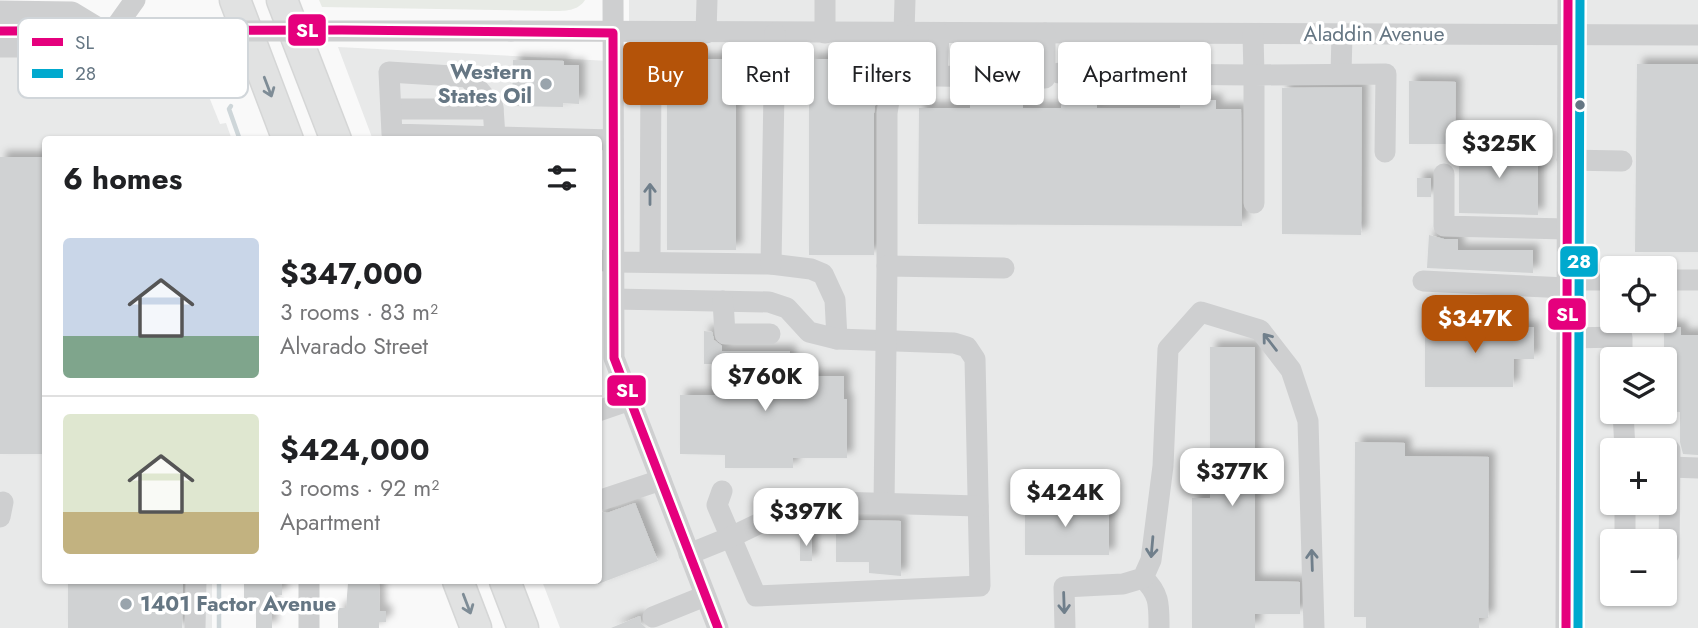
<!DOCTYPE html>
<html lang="en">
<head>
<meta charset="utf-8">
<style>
	body { margin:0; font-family:Jost,sans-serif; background:#f6f6f6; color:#202124; height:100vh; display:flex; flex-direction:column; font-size:26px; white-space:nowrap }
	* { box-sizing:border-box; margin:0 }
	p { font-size:23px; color:#757577 }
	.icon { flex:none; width:38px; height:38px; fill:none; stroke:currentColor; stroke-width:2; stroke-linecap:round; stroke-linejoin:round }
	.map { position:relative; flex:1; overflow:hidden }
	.details { position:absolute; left:42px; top:136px; width:560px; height:448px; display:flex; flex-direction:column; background:#fff; border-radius:7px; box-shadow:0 2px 5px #0004 }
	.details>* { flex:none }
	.top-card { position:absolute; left:623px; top:42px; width:665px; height:63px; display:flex; gap:14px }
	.buttons { position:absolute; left:1600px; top:256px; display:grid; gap:14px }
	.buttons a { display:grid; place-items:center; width:77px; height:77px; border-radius:7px; background:#fff; box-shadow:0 2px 5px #0004; font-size:35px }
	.price { position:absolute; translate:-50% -60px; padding:0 16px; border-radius:14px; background:#fff; color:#222; font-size:23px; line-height:46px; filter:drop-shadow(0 2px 4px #0008) }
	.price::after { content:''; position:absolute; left:50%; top:42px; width:21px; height:16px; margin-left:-10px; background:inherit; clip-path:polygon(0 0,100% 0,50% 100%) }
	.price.selected { background:#b45309; color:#fff }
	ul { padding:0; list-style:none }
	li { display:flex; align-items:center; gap:21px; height:175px; padding:0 21px }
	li+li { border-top:2px solid #e0e0e0 }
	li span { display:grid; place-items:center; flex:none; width:196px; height:140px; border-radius:7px; color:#555 }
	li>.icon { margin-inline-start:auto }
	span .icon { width:84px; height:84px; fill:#fffc; stroke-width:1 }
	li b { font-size:30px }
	h2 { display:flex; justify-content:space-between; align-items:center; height:84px; padding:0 21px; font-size:30px }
	.pill { padding:0 24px; border-radius:7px; background:#fff; box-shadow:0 2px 5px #0004; font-size:24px; line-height:63px }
	.pill.selected { background:#b45309; color:#fff }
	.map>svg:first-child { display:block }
	.built { fill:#e8e9e9; fill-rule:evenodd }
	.green { fill:#e8ebe6 }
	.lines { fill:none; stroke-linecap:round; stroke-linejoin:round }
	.stream { stroke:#ced6d9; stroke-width:4.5 }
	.building { fill:#d0d2d3; filter:url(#shadow) }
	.highway-casing { stroke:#d5d6d6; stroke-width:33 }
	.minor { stroke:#cecfd0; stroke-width:21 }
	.highway { stroke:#e1e2e2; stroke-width:30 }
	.minor-bridge { stroke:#cecfd0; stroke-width:21 }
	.bus-1-casing { stroke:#fff; stroke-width:14 }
	.bus-2-casing { stroke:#fff; stroke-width:14 }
	.bus-1 { stroke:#e5007d; stroke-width:9 }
	.bus-2 { stroke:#00a9ce; stroke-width:9 }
	.oneway { stroke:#7e8c96 }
	.oneway2 { stroke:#707f8b }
	.poi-dot { fill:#99a4ac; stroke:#fff; stroke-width:2.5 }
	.bus-dot { fill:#657683; stroke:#fff; stroke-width:2.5 }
	.labels { text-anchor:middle; stroke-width:7; stroke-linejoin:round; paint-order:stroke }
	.street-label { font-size:21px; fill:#657683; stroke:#fff }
	.poi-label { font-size:21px; font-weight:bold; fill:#657683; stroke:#fff; text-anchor:end }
	.key { fill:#fff; stroke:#d1d6da; stroke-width:2 }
	.key-label { font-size:19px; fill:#657683 }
	.line-badge { stroke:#fff; stroke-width:2.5 }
	.badge-label { font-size:19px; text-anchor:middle; font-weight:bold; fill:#fff }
</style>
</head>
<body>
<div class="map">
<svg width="1698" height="628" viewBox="0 0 1698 628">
	<defs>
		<filter id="shadow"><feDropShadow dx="6" dy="-6" stdDeviation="3.5" flood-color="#0004"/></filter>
	</defs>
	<rect width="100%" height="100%" fill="#f9f9f9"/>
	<g class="built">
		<path d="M 629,0 L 1698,0 L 1698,628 L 560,628 L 542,581 L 598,581 L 598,140 L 373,140 L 338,47 L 629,62 ZM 1612,268 L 1664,268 L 1664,320 L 1612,320 ZM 1612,359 L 1664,359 L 1664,411 L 1612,411 ZM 1612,450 L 1664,450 L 1664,502 L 1612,502 ZM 1612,541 L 1664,541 L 1664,593 L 1612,593 Z"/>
		<polygon points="145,52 159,53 163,77 201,77 220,124 226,123 232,140 46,140 46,581 212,581 212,628 0,628 0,54 65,57 74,61 79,68 87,74 99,77"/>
	</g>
	<path class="green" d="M 319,0 L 585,0 C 578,11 565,11 553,11 L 322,7 Z"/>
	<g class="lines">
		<g class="stream">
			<polyline points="231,106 229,109 240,140"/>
			<polyline points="219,628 219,581"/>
		</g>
	</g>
	<g class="building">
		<rect x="667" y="59" width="69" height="191"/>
		<polygon points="809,59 878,59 878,85 874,113 874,255 809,255"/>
		<polygon points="513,60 564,61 564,65 579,65 579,104 563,103 563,107 512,106"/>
		<polygon points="1637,64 1698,64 1698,252 1635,252"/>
		<polygon points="1409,81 1456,82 1455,144 1409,144"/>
		<polygon points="1362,87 1361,235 1282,234 1282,88"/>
		<polygon points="970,99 1023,99 1023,108 1061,108 1061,99 1097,99 1097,108 1180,108 1180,100 1216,100 1216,109 1241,109 1242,226 918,224 919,108 970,108"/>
		<polygon points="1459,146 1538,146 1538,215 1459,213"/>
		<rect x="0" y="157" width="46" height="297"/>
		<rect x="1417" y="178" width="14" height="19"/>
		<polygon points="1429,235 1444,239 1458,239 1458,250 1533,250 1533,273 1427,268"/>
		<polygon points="1425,327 1534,327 1534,359 1514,359 1513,387 1425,387"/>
		<polygon points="1664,327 1681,327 1681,335 1698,335 1698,455 1683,454 1680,442 1680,412 1664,411"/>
		<polygon points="704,331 712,332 714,340 722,346 722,351 790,351 790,376 844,376 844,399 847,399 847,458 793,458 793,468 725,468 725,455 680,454 680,395 725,395 725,364 704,364"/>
		<polygon points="1210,347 1255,347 1255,581 1300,582 1300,614 1255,614 1255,628 1192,628 1192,498 1210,498"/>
		<polygon points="1355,442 1405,443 1405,456 1489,457 1488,618 1479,618 1479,628 1366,628 1366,617 1354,617"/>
		<polygon points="1025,496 1046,496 1046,505 1109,506 1109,555 1025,555"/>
		<polygon points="635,503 658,561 598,584 598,511 607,513"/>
		<polygon points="836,520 901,521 901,576 869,573 869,562 836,562"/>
		<rect x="800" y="536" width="12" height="25"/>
		<polygon points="68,581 183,581 182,628 68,628"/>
		<polygon points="244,581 282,581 282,595 272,595 272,628 256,628 256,604 244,604"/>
		<polygon points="348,583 379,583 380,611 386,611 386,622 379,622 379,628 338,628 338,608 346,608"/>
		<polygon points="640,616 641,623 646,628 611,628"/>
	</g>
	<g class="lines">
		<g class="highway-casing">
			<g id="highway">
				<polyline points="235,0 288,140"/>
				<polyline points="282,0 336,140"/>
				<polyline points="458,581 476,628"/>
				<polyline points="505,581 523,628"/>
			</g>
		</g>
		<g class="minor">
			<polyline points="613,0 614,358 718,628"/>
			<polyline points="0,11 72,12 110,35"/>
			<polyline points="511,31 1698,35"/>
			<polyline points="904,32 905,0"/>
			<polyline points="706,33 707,0"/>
			<polyline points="825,33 825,0"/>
			<polyline points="939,33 937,76 1045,78 1045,33"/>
			<polyline points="0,47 93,47 110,35 135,0"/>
			<polyline points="1059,73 1135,74 1135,34"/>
			<polyline points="1135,74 1254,75 1253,34"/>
			<polyline points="1341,74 1342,34"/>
			<polyline points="91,78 93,47"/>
			<polyline points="391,109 493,109"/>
			<polyline points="495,137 493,107 468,77 389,72 392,134 613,140"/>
			<polyline points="1567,160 1622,161"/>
			<polyline points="1444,174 1444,226 1567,229"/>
			<polyline points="1254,203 1254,75 1386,74 1385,152"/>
			<polyline points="598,260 613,262 771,264 811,269 823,274 835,300 837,339"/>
			<polyline points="650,262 651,69"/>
			<polyline points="771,264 775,33"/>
			<polyline points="887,266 887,113 900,32"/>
			<polyline points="1567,280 1612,280"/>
			<polyline points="1664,280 1698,280"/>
			<polyline points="1423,281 1567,288"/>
			<polyline points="614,299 769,302 787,308 809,332 837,339 954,343 967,347 975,359 980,586 756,596 717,505 722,491"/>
			<polyline points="723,301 725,334 770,334"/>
			<polyline points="1567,338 1622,337 1622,359"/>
			<polyline points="598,411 630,400"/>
			<polyline points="1623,411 1625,450"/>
			<polyline points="1664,450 1670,450 1669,554"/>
			<polyline points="1670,467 1698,468"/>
			<polyline points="604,499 661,480"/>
			<polyline points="1625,502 1625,541"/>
			<polyline points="884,504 887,266 1004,268"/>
			<polyline points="0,517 3,502"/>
			<polyline points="689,554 731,537 810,499 835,502 978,506"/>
			<path d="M 1143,578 C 1160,594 1159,605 1159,628"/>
			<polyline points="653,617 705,596"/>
			<polyline points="195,628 196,581"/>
			<polyline points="309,628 309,581"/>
			<polyline points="1065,628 1064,587 1123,584 1143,578 1151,560 1163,466 1168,349 1201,312 1260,330 1291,370 1308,421 1314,628"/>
			<polyline points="1566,628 1568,0"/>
		</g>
		<use href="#highway" class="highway"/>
		<polyline class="minor-bridge" points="0,31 511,31"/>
		<g class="bus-1-casing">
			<g id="bus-1">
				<polyline points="0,31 342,30 613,33 614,358 718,628"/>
				<polyline points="1566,628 1568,0"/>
			</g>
		</g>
		<g class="bus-2-casing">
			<polyline id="bus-2" points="1578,628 1580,0"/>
		</g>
		<use href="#bus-1" class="bus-1"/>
		<use href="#bus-2" class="bus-2"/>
	</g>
	<defs><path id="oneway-shaft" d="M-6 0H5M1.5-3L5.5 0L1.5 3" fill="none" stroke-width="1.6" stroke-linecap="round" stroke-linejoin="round" transform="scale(1.75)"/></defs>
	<g class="oneway">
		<use href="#oneway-shaft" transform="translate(268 87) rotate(69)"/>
		<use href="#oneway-shaft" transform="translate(467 604) rotate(69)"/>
	</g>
	<g class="oneway2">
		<use href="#oneway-shaft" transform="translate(650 194) rotate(-90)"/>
		<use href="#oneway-shaft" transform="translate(1270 342) rotate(-128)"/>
		<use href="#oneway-shaft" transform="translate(1152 547) rotate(95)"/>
		<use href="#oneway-shaft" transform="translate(1312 560) rotate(-92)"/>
		<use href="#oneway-shaft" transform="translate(1064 603) rotate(88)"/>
	</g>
	<g class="poi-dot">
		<circle cx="546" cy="84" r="7"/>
		<circle cx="126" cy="604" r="7"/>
	</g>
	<circle class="bus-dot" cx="1580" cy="105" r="6"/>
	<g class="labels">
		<g class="street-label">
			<text x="1374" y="41">Aladdin Avenue</text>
		</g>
		<g class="poi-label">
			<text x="532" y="79">Western<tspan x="532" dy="24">States Oil</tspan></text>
			<text x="140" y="611" text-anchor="start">1401 Factor Avenue</text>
		</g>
	</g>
	<rect x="18" y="18" width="230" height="80" rx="10" class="key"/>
	<rect x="32" y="38" width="31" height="8" fill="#e5007d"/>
	<rect x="32" y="69" width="31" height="9" fill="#00a9ce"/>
	<g class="key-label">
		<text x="75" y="49">SL</text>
		<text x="75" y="80">28</text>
	</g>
	<g class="line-badge">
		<rect x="287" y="13" width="40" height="34" rx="7" fill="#e5007d"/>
		<rect x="1559" y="245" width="40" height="33" rx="7" fill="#00a9ce"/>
		<rect x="1547" y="297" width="40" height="34" rx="7" fill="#e5007d"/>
		<rect x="606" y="374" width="41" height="33" rx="7" fill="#e5007d"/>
	</g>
	<g class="badge-label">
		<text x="307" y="37">SL</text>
		<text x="1579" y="268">28</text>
		<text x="1567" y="321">SL</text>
		<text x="627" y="397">SL</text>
	</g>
</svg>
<div class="buttons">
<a><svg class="icon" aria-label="locate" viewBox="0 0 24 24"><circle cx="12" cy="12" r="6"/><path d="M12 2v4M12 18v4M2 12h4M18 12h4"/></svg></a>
<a><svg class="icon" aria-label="layers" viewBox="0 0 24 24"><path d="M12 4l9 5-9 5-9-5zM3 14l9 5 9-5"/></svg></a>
<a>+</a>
<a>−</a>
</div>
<b class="price" style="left:1499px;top:180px">$325K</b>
<b class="price selected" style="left:1475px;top:355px">$347K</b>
<b class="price" style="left:765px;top:413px">$760K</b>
<b class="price" style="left:1232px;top:508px">$377K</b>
<b class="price" style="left:1065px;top:529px">$424K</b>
<b class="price" style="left:806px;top:548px">$397K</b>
<div class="top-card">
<a class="pill selected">Buy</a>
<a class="pill">Rent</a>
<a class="pill">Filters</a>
<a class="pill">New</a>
<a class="pill">Apartment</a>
</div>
<section class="details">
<h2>6 homes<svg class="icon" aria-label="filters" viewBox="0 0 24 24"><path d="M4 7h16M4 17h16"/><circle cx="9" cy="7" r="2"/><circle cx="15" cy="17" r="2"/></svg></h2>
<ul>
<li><span style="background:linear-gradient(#c9d6e8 70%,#7fa58c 0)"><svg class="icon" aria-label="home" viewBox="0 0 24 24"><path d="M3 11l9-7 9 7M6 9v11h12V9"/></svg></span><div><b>$347,000</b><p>3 rooms · 83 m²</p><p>Alvarado Street</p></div></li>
<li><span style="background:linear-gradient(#dfe7d0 70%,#c2b280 0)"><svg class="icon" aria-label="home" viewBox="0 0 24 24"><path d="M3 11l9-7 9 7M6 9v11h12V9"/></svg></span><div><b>$424,000</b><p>3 rooms · 92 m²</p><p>Apartment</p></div></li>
</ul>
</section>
</div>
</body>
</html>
